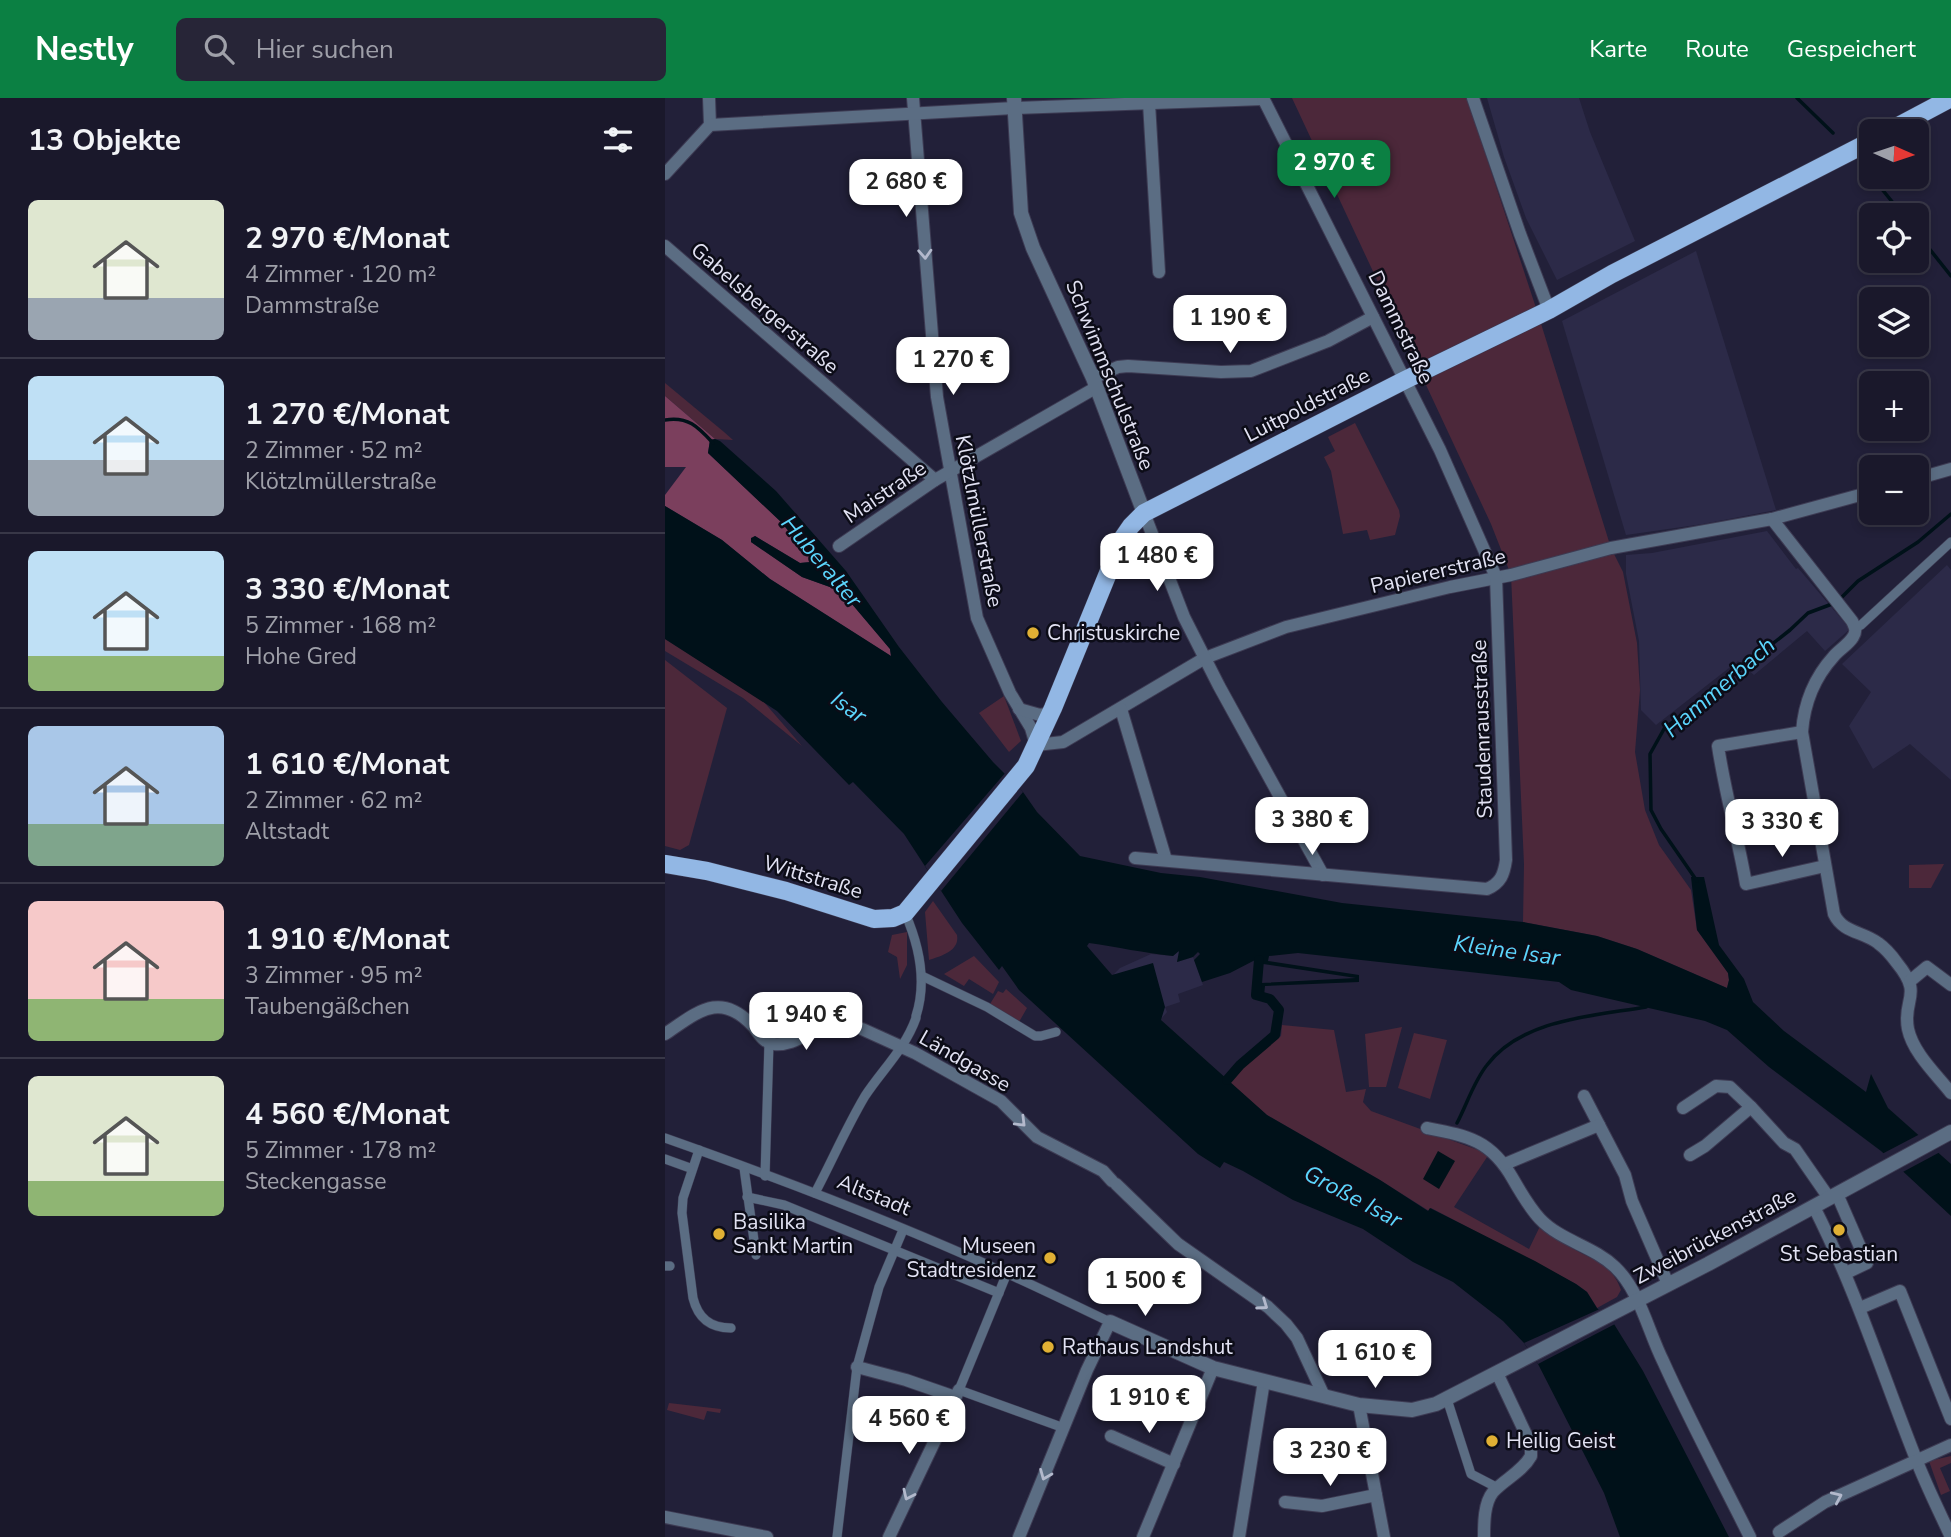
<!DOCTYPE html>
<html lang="de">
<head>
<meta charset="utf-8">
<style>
	body { margin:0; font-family:"Nunito Sans",sans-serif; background:#272537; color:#f1f3f6; height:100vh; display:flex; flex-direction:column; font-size:26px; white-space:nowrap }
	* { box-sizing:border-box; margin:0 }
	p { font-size:23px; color:#9fa0a9 }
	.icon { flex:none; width:38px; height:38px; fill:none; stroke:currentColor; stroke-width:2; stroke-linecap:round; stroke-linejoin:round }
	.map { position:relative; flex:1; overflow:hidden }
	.side { display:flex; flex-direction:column; background:#1a182b; width:665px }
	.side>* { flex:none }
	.needle { width:46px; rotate:93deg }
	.fabs { position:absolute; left:1194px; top:21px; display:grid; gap:14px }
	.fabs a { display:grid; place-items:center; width:70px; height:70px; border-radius:10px; background:#1a182b; box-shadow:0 4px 10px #0003,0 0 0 2px #383747; font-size:35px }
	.price { position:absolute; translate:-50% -60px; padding:0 16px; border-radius:14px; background:#fff; color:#222; font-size:23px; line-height:46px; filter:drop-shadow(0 2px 4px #0008) }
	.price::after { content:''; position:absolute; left:50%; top:42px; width:21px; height:16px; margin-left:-10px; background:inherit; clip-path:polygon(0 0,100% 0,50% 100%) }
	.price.on { background:#0b8043; color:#fff }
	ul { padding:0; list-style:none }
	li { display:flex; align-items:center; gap:21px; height:175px; padding:0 28px }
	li+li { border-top:2px solid #383747 }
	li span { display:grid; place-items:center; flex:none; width:196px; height:140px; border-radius:10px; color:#555 }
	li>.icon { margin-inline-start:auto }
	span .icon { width:84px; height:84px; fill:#fffc; stroke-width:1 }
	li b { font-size:30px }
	h2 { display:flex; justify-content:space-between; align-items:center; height:84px; padding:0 28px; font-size:30px }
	header { display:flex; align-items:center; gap:42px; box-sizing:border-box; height:98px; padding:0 35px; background:#0b8043; color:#fff }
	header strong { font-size:33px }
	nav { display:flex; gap:38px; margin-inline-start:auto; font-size:24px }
	.search { width:490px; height:63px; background:#272537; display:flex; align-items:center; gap:18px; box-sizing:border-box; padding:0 24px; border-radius:10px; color:#9fa0a9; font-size:26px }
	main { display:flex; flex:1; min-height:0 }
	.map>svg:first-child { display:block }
	.built { fill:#2c2a48 }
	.green { fill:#4c283a }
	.forest { fill:#7b3f5d }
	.water { fill:#001119 }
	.pier { fill:#222039 }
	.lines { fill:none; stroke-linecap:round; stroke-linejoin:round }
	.stream { stroke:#001119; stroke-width:3.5 }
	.canal { stroke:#001119; stroke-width:10 }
	.pedestrian-casing { stroke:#3d3b53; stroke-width:10 }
	.minor-casing { stroke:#3d3b53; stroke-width:14 }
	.tertiary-casing { stroke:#3d3b53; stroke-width:16 }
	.primary-casing { stroke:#3d3b53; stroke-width:19 }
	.pedestrian { stroke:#5b6d83; stroke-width:9 }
	.minor { stroke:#5b6d83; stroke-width:12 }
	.tertiary { stroke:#5b6d83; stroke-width:14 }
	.primary { stroke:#92b7e4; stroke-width:18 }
	.oneway { stroke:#b3b9cc }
	.poi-dot { fill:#e0b034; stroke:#0c0c17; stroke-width:2.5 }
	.labels { text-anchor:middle; stroke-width:5; stroke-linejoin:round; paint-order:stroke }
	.street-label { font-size:21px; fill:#e2e2f3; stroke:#0c0c17 }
	.poi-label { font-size:21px; fill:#e2e2f3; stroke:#0c0c17; text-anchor:start }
	.water-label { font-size:23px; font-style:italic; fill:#5bd5fc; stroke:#0c0c17 }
</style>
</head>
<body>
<header>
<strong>Nestly</strong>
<div class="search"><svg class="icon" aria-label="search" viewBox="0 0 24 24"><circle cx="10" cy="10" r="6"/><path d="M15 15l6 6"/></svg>Hier suchen</div>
<nav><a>Karte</a><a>Route</a><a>Gespeichert</a></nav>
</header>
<main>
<section class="side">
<h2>13 Objekte<svg class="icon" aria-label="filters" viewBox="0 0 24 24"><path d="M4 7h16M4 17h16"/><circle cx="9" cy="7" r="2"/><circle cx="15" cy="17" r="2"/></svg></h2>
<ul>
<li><span style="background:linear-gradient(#dfe7d0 70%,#9aa5b1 0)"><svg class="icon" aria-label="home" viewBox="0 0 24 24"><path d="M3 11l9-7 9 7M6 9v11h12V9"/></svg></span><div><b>2 970 €/Monat</b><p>4 Zimmer · 120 m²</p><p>Dammstraße</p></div></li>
<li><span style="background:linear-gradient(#bfe0f5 60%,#9aa5b1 0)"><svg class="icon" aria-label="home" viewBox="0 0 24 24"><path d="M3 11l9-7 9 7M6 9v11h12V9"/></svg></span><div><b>1 270 €/Monat</b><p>2 Zimmer · 52 m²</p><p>Klötzlmüllerstraße</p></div></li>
<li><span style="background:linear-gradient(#bfe0f5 75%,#8fb573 0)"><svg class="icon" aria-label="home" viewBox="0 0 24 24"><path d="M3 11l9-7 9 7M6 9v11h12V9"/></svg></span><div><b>3 330 €/Monat</b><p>5 Zimmer · 168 m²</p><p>Hohe Gred</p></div></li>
<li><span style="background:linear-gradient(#a9c7e8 70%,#7fa58c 0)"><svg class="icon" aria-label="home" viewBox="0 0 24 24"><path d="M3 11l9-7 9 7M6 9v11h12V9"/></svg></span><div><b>1 610 €/Monat</b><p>2 Zimmer · 62 m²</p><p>Altstadt</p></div></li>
<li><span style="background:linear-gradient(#f6c9c9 70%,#8fb573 0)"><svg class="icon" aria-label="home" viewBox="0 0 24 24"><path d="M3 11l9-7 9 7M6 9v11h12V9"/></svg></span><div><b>1 910 €/Monat</b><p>3 Zimmer · 95 m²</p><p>Taubengäßchen</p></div></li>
<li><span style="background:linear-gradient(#dfe7d0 75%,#8fb573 0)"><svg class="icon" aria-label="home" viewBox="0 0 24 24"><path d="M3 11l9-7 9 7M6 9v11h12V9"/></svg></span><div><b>4 560 €/Monat</b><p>5 Zimmer · 178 m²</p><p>Steckengasse</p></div></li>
</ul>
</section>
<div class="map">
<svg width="1286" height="1439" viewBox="0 0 1286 1439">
	<rect width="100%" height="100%" fill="#222039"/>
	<g class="built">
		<polygon points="822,0 914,0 925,34 970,143 892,182 861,120 839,59"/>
		<polygon points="1031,153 1111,412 1038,426 961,437 897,223"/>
		<polygon points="1102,433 1131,471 1133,470 1185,531 1160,553 1142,533 1089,577 1073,563 991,627 976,612 974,543 961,476 961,457 987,455"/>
		<polygon points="1282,467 1286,472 1286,682 1245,646 1208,671 1184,628 1206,594 1177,566"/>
		<polygon points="513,853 515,855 512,864 528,859 538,887 513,896 515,904 500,909 502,914 496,921 449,876 455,870 486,856 508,858"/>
	</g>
	<g class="green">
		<polygon points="627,0 802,0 873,216 946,450 958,474 972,545 975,592 970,654 980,712 994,747 1026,792 1032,832 1063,875 1064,882 1062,890 972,851 932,838 858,824 859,766 846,477 826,426"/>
		<polygon points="0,285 59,334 68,342 50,341 0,298"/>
		<polygon points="690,325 734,412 735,418 730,437 705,442 702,432 678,436 666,373 659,359 670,353 663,339"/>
		<polygon points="0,541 98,603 137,648 78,600 0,553"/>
		<polygon points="0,562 62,610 24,747 15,752 0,748"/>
		<polygon points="339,598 356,643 344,654 314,615"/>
		<polygon points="1279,766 1266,790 1244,790 1244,767"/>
		<path d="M 268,803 L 292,837 C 295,853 276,858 264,862 L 260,814 Z"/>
		<polygon points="242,834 242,867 235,881 232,859 223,854 227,837"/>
		<polygon points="309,858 334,884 328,896 304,881 299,888 279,876"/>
		<polygon points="341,891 362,910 354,924 325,906 333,893 338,895"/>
		<path d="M 617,927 L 669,932 L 681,994 L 701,991 L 698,1004 L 706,1013 L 824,1056 L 789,1109 L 864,1151 L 877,1124 C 883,1131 889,1139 897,1144 C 921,1161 945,1161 956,1192 L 952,1199 L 932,1210 L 922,1194 L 911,1186 L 766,1110 L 764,1113 L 715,1082 L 602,1017 L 564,984 L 582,963 L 616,938 Z"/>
		<polygon points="737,929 721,989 704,989 700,936"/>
		<polygon points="749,935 782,942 765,1001 733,990"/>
		<polygon points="4,1305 56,1311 55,1315 42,1313 39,1322 2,1312"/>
		<polygon points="1286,1358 1286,1365 1275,1370 1285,1393 1276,1397 1264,1363"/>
	</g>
	<polygon class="forest" points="0,298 50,341 45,342 43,355 115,423 146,459 146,464 135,465 90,438 86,444 137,479 176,493 225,551 226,558 105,481 57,442 0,408 0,397 21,369 0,369"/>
	<g class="water">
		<path d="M 50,341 L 55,343 L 111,393 L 181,473 L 234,549 L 277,604 L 328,664 L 358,694 L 372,714 L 415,758 L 496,775 L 535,779 L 677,805 L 858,824 L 932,838 L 972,851 L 1062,890 L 1064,882 L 1063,875 L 1032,832 L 1026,779 L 1039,779 L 1054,847 L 1079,881 L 1088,904 L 1119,933 L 1201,994 L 1206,976 L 1223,1010 L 1286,1066 L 1286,1118 L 1216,1053 L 1104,969 L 1062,932 L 1040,923 L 906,892 L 894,884 L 633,855 L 604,858 L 603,863 L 694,877 L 694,884 L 600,888 L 599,898 L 595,898 L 596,885 L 691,880 L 598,866 L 598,863 L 592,861 L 565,875 L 537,884 L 529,862 L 535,856 L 533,854 L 528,859 L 512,864 L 514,853 L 508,858 C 479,855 452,849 424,845 L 422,848 L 447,877 L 488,865 L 500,909 L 496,922 L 602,1017 L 715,1082 L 763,1113 L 765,1110 L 870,1163 L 911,1186 L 922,1194 L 932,1210 L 949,1226 L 978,1273 L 1064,1439 L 955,1439 L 939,1395 L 873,1266 L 859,1245 L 838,1223 L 788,1184 L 748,1164 L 698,1131 L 628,1102 L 578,1073 L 559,1064 L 555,1070 L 533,1056 L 354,892 L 337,868 L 334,872 L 297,825 L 239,736 L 188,684 L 184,687 L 112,613 L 0,541 L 0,408 L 57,442 L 105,481 L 226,558 L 225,551 L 176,493 L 137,479 L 86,444 L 86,440 L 90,438 L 135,465 L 146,464 L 146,459 L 115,423 L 43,355 L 45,342 Z"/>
		<polygon points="773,1053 790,1063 774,1091 758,1081"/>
	</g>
	<g class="pier">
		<polygon points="341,674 358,694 276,793 260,768"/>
		<polygon points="1257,1035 1277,1053 1234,1076 1215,1057"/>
		<polygon points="937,1210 950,1226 873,1266 859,1245"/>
	</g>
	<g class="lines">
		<g class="stream">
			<polyline points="1132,0 1168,35"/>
			<polyline points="1207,79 1238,117"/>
			<polyline points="1251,134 1286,178"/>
			<path d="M 0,322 C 23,318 33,329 48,345"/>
			<polyline points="1174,502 1193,483 1253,444 1286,416"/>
			<polyline points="1032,783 996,731 986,712 985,656 999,631 1125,532 1143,515 1167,506"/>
			<path d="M 792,1025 C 802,1006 809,983 822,967 C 857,921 928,918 981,909"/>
		</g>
		<polyline class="canal" points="562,982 575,967 610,937 614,912 605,901 591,897 594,862"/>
		<g class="pedestrian-casing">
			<g id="pedestrian">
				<polyline points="1190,530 1196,527 1286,444"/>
				<path d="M 240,815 C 254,847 262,884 251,918"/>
				<polyline points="257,878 322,909 370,938 376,938 391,934"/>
				<path d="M 0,1040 C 116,1081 232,1125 343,1176 C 377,1191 411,1208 445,1224"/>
				<path d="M 34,1052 L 18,1100 L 17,1115 L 28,1200 C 33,1220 45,1230 66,1230"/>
				<polyline points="0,1061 25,1070"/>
				<polyline points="79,1070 91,1157"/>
				<polyline points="100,1078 104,945"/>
				<path d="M 150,1095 C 167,1063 181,1030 200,998 C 217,972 240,951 251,920"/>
				<polyline points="82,1099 119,1107 334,1195"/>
				<polyline points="0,1168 5,1168"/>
				<polyline points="342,1175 294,1292 399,1330"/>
				<polyline points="782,1301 806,1376 833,1390"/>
				<polyline points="172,1439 192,1269 214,1189 238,1132"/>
			</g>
		</g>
		<g class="minor-casing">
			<g id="minor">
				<polyline points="44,0 45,27"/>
				<polyline points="248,0 272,299 312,520 345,595 366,630 371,647 398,644 540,560 621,529 785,489 846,477 946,450 1107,421 1206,394"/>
				<polyline points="808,0 855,136 884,212"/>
				<polyline points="484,5 494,174"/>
				<polyline points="0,76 45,27 349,10 598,1"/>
				<polyline points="0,148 270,382"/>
				<polyline points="428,280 453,269 463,268 556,274 586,273 663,243 708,219"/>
				<polyline points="1251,381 1286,371"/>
				<polyline points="479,415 519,519 554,588 658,777"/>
				<path d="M 1107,421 L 1187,523 C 1190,529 1192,533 1188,539 C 1184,546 1174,552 1169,558 C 1149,580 1139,605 1137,634 L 1169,816 C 1178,835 1197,833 1213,845 C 1220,850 1227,858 1232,865 C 1259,898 1237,900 1243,931 C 1248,955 1272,977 1286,995"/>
				<polyline points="174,448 270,382 432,289"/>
				<polyline points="354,611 375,617 386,615"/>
				<polyline points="456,611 501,762"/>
				<path d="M 1137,634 L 1053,648 C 1060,695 1073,740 1081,786 L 1160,768"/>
				<path d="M 470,760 L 822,791 C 836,785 839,776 841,762 L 831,479 L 775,352 L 598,0"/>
				<polyline points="1245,883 1262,869 1286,887"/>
				<polyline points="197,931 250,955 336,1003 372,1039 438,1073 447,1083"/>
				<path d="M 0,936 C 33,914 55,892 89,929 C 94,936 99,945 109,946 C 136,949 155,919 186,928"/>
				<polyline points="919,998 934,1027"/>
				<polyline points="1018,1010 1051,988 1065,989 1086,1009"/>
				<path d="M 762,1030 C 803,1038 826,1042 848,1081 C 856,1095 864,1109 875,1121 C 896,1143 928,1148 950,1169 C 975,1193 983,1233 998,1263 C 1025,1323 1056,1381 1085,1439"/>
				<polyline points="1025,1057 1040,1048 1086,1009 1119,1045 1130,1051 1164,1100"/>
				<polyline points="840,1066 934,1027 960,1077 967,1103 1003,1186"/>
				<polyline points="451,1086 513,1146 603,1209 621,1226 632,1240 659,1298"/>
				<polyline points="1172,1096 1202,1165 1181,1175"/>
				<path d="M 1149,1109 C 1191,1192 1217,1275 1251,1361 C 1261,1387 1274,1413 1286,1439"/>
				<polyline points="1195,1210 1235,1193 1286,1321"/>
				<polyline points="192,1269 241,1282 290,1299"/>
				<polyline points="694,1307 719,1439"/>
				<polyline points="446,1338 509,1366"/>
				<polyline points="620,1404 657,1408 711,1397"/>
				<polyline points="0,1419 102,1439"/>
				<polyline points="1114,1434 1160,1404 1286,1347"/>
				<polyline points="224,1439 294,1292"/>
				<polyline points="354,1439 422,1272 445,1224"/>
				<polyline points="478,1439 548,1270"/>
				<polyline points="574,1439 599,1283"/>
				<path d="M 819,1439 C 819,1425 819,1405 828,1394 C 840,1381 857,1374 866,1358 L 866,1347 L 832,1275"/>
			</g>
		</g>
		<g class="tertiary-casing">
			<g id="tertiary">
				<polyline points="349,0 356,115 368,150 428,280 479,415"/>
				<polyline points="445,1224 548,1270 694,1307 747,1312 771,1306 1043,1166 1286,1034"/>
			</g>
		</g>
		<g class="primary-casing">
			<g id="primary">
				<polyline points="1224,33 1286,0"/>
				<polyline points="0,766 42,773 121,793 209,821 228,820 240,815 361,668 388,610 457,441 466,428 479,415 740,282 884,212 947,176 1206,43"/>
			</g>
		</g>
		<use href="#pedestrian" class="pedestrian"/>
		<use href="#minor" class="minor"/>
		<use href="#tertiary" class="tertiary"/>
		<use href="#primary" class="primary"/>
	</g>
	<defs><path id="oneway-chevron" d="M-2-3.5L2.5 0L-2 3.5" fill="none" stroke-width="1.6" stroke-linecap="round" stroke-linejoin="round" transform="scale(1.75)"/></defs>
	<g class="oneway">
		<use href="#oneway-chevron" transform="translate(260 156) rotate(87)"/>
		<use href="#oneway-chevron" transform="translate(356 1024) rotate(45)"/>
		<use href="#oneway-chevron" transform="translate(598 1207) rotate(35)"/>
		<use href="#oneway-chevron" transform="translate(380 1377) rotate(112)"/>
		<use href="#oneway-chevron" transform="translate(243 1397) rotate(115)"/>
		<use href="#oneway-chevron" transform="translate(1172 1399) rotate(-24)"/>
	</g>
	<g class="poi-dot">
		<circle cx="368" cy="535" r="7"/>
		<circle cx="1174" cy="1132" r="7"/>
		<circle cx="54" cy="1136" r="7"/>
		<circle cx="385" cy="1160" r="7"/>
		<circle cx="383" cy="1249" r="7"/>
		<circle cx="827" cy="1343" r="7"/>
	</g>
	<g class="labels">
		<g class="street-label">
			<text transform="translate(100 210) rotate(41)" y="7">Gabelsbergerstraße</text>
			<text transform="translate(736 229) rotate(64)" y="7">Dammstraße</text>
			<text transform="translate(445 277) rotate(68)" y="7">Schwimmschulstraße</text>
			<text transform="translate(642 307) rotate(-27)" y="7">Luitpoldstraße</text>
			<text transform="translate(220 394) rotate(-34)" y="7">Maistraße</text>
			<text transform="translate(314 423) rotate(79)" y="7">Klötzlmüllerstraße</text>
			<text transform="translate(773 473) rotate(-13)" y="7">Papiererstraße</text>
			<text transform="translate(817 631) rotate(-92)" y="7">Staudenrausstraße</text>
			<text transform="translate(148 779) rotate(17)" y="7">Wittstraße</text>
			<text transform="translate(300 963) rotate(30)" y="7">Ländgasse</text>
			<text transform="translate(209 1097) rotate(22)" y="7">Altstadt</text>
			<text transform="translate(1050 1138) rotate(-28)" y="7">Zweibrückenstraße</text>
		</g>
		<g class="poi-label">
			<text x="382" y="542">Christuskirche</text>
			<text x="68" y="1131">Basilika<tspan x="68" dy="24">Sankt Martin</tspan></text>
			<text x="371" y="1155" text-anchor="end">Museen<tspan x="371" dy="24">Stadtresidenz</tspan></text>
			<text x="1174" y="1163" text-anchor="middle">St Sebastian</text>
			<text x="397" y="1256">Rathaus Landshut</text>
			<text x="841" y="1350">Heilig Geist</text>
		</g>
		<g class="water-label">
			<text transform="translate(157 463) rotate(50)" y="8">Huberalter</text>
			<text transform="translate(1054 589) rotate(-41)" y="8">Hammerbach</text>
			<text transform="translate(184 609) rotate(36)" y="8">Isar</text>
			<text transform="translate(842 852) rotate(8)" y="8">Kleine Isar</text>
			<text transform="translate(688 1098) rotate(28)" y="8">Große Isar</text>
		</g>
	</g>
</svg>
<div class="fabs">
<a><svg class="needle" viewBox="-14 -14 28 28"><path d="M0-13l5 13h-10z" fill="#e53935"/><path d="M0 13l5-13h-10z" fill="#9fa0a9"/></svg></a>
<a><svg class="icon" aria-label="locate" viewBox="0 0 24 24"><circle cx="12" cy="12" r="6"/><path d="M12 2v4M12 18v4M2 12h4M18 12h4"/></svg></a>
<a><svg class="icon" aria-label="layers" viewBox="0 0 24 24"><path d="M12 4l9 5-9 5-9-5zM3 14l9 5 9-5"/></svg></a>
<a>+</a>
<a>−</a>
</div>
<b class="price on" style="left:669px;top:102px">2 970 €</b>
<b class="price" style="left:241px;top:121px">2 680 €</b>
<b class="price" style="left:565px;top:257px">1 190 €</b>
<b class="price" style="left:288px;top:299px">1 270 €</b>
<b class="price" style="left:492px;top:495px">1 480 €</b>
<b class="price" style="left:647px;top:759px">3 380 €</b>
<b class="price" style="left:1117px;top:761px">3 330 €</b>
<b class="price" style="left:141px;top:954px">1 940 €</b>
<b class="price" style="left:480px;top:1220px">1 500 €</b>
<b class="price" style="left:710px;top:1292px">1 610 €</b>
<b class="price" style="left:484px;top:1337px">1 910 €</b>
<b class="price" style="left:244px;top:1358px">4 560 €</b>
<b class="price" style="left:665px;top:1390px">3 230 €</b>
</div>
</main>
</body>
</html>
